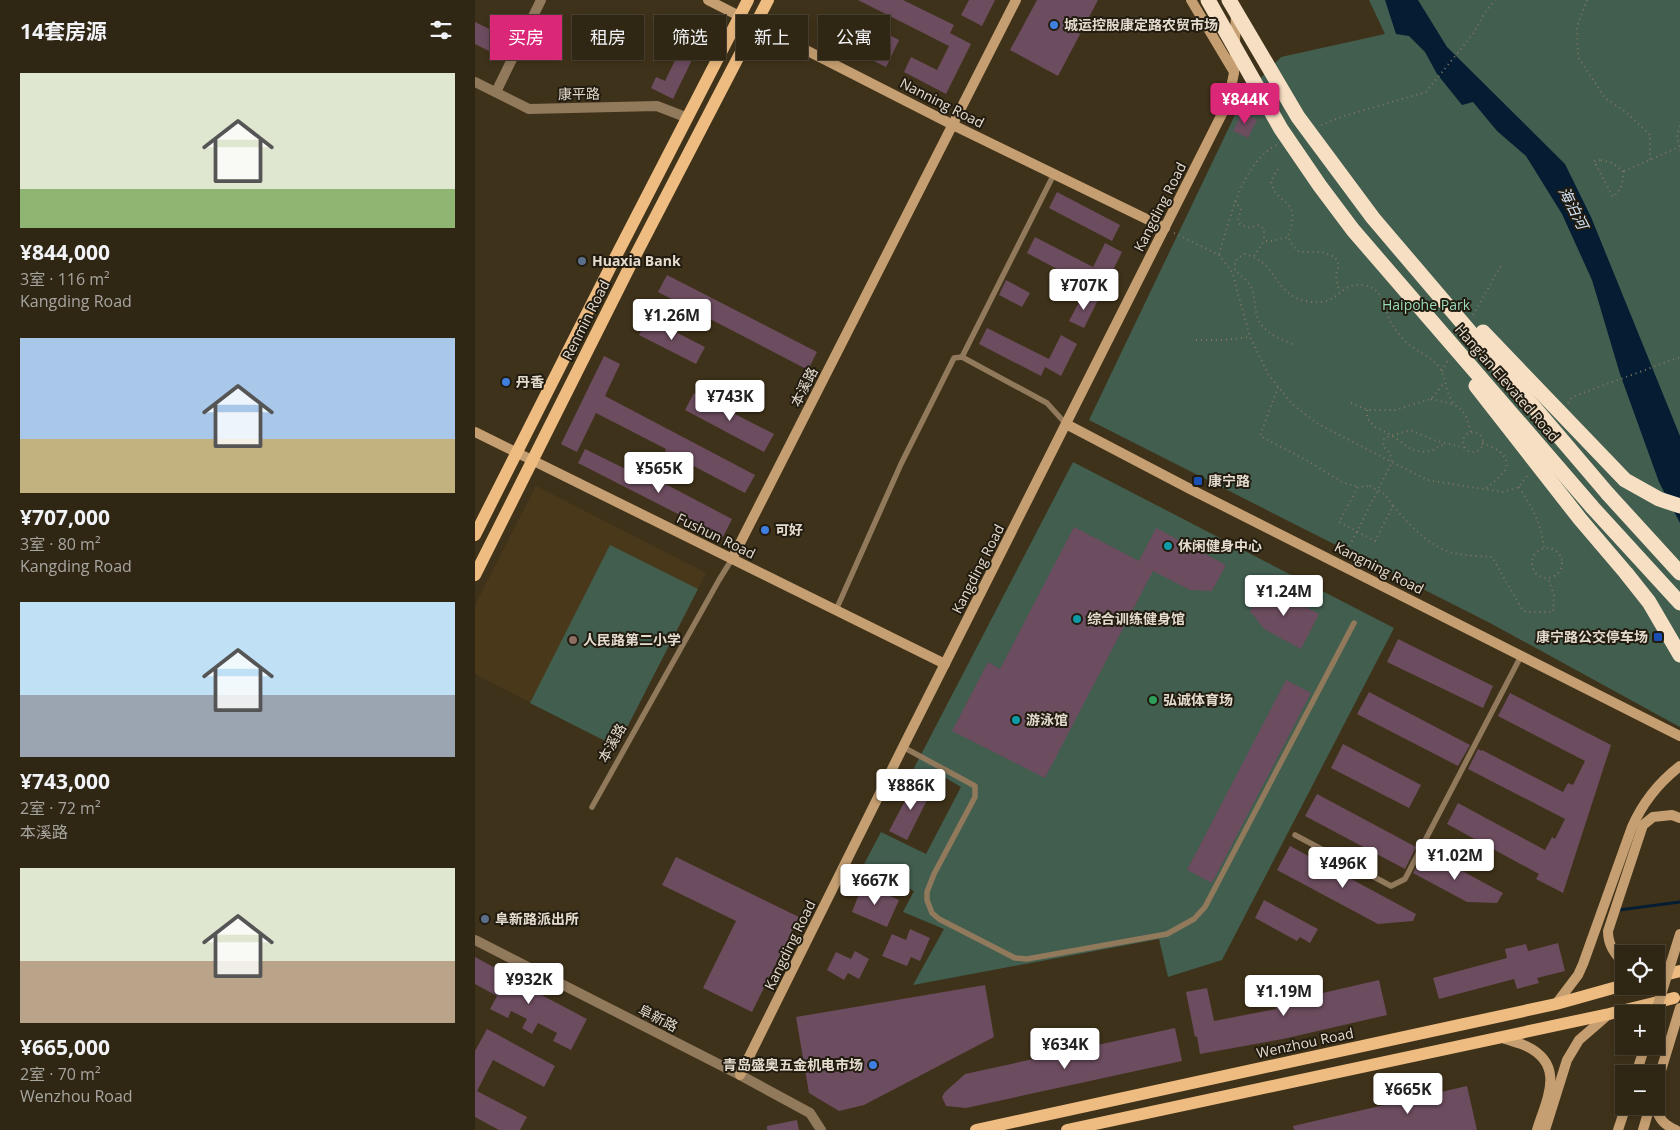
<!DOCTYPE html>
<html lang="zh">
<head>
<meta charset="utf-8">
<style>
	body { margin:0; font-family:"Open Sans","Noto Sans SC",sans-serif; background:#372e1d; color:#f1f3f6; height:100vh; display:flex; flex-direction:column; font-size:19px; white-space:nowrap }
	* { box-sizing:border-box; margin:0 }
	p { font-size:16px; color:#a7a5a0 }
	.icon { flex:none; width:28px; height:28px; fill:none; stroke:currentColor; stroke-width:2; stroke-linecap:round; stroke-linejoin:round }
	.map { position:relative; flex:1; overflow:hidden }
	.drawer { display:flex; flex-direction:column; background:#2f2614; width:475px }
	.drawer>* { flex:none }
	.hud { position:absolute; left:15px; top:15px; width:475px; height:45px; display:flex; gap:10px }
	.controls { position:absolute; left:1140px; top:945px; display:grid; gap:10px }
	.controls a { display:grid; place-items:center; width:50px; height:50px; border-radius:0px; background:#2f2614; box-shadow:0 2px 8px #0003,0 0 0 1px #4a4334; font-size:25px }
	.price { position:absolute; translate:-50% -42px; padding:0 11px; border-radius:5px; background:#fff; color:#222; font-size:16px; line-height:32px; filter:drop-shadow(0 1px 2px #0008) }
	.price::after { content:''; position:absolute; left:50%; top:30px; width:15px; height:11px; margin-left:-8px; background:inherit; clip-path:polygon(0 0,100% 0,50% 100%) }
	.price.on { background:#db2777; color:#fff }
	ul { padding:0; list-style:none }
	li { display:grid; align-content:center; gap:10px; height:265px; padding:0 20px }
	li span { display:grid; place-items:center; height:155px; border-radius:0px; color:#555 }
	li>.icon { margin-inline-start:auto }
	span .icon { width:90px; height:90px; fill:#fffc; stroke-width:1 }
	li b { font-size:21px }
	h2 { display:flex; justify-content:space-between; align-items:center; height:60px; padding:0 20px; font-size:21px }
	.pill { padding:0 18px; border-radius:0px; background:#2f2614; box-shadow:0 2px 8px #0003,0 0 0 1px #4a4334; font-size:18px; line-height:45px }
	.pill.on { background:#db2777; color:#fff }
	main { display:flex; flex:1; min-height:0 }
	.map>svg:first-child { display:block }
	.built { fill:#4a381a }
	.green { fill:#415e4f }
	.water { fill:#051d33 }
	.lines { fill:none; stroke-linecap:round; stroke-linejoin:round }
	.stream { stroke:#051d33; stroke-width:3 }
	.building { fill:#6c4c5f }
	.path { stroke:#817662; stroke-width:2; stroke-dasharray:1 4; stroke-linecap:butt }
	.lane { stroke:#91795c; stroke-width:5.5 }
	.street { stroke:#91795c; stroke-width:10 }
	.secondary { stroke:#c59f71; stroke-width:10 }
	.primary { stroke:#eebc81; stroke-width:12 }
	.highway { stroke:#f7dfc4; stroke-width:15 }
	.secondary-bridge { stroke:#c59f71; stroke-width:10 }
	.highway-bridge { stroke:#f7dfc4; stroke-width:15 }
	.shop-dot { fill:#3f7fe0; stroke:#211b10; stroke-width:2 }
	.service-dot { fill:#5c6f8a; stroke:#211b10; stroke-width:2 }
	.transit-dot { fill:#1a4fb4; stroke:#211b10; stroke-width:2 }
	.culture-dot { fill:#0f9aa8; stroke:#211b10; stroke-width:2 }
	.education-dot { fill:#8d6e63; stroke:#211b10; stroke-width:2 }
	.leisure-dot { fill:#2e9e5b; stroke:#211b10; stroke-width:2 }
	.labels { text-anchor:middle; stroke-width:4; stroke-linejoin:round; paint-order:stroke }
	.poi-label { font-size:14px; font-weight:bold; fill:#e4dcce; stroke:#211b10; text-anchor:start }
	.street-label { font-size:14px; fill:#e4dcce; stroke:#211b10 }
	.park-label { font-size:14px; fill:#9adbb9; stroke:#211b10 }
	.water-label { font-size:15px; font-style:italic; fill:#d2e4f7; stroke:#211b10 }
</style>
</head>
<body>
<main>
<section class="drawer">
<h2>14套房源<svg class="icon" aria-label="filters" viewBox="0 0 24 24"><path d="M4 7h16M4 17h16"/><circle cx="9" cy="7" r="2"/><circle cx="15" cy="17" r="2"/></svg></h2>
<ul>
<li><span style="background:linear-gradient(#dfe7d0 75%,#8fb573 0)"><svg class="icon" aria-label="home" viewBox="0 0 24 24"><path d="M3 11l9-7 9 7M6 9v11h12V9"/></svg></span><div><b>¥844,000</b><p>3室 · 116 m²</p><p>Kangding Road</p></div></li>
<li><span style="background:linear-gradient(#a9c7e8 65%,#c2b280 0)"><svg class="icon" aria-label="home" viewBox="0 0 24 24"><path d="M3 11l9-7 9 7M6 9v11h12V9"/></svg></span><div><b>¥707,000</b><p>3室 · 80 m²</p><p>Kangding Road</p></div></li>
<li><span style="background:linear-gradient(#bfe0f5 60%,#9aa5b1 0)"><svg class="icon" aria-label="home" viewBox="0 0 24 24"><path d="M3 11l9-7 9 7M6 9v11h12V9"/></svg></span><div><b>¥743,000</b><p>2室 · 72 m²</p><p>本溪路</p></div></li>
<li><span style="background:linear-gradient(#dfe7d0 60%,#b9a48a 0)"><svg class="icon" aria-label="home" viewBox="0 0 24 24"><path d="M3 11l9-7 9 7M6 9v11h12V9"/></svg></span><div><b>¥665,000</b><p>2室 · 70 m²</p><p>Wenzhou Road</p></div></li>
</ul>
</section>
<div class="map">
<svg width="1205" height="1130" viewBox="0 0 1205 1130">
	<rect width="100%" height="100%" fill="#3f321a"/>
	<polygon class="built" points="61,486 231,573 142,747 0,674 0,605"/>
	<g class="green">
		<polygon points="894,0 1205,0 1205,727 1015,623 614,420 770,94 806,57 910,34"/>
		<polygon points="598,462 919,628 747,960 693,977 684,939 438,985 469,929 428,912 439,891 388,866 406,832 451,854 486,787 466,775 461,782 437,772"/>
		<polygon points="135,545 223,589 142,747 55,703"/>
	</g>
	<polygon class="water" points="910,0 943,0 972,47 1090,164 1116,217 1205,436 1205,523 1184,482 1145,374 1117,280 1087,214 1051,156 1022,131 998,102 987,105 962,74 950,52 934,36 921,34"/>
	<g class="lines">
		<polyline class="stream" points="1144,910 1205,902"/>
	</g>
	<g class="building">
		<polygon points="383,0 428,0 479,25 475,33 496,44 471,94 429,72 436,57 462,70 474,46"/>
		<polygon points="494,0 520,0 507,26 486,15"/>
		<polygon points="562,0 623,0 583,76 535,50"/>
		<polygon points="0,22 37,40 28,58 0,44"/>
		<polygon points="218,23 232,29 198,99 176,88 181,77 190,81"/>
		<polygon points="364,24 400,41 405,30 424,40 411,67 356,40"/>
		<polygon points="767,113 782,120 773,138 758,131"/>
		<polygon points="582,192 645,225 637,241 574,208"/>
		<polygon points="560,237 618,267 630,243 647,252 631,284 615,275 610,284 552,253"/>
		<polygon points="192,275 342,352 333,370 183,292"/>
		<polygon points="531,280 555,293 547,307 524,295"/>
		<polygon points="609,293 623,300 609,328 594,321"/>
		<polygon points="173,318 230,347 221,364 164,335"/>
		<polygon points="512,328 574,359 586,335 602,344 586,376 570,367 566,376 504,344"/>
		<polygon points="129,356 145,364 130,396 280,475 270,493 190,451 191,449 121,413 102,452 86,444"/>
		<polygon points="219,393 299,434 289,452 210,410"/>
		<polygon points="110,449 175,481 177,477 257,519 248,537 103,463"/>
		<polygon points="599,527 664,561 681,528 751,565 737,591 715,590 678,571 570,778 477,731 513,662 525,669"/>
		<polygon points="789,585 844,614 826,649 789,629 775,611"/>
		<polygon points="923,639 1018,686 1008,708 912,662"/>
		<polygon points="811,680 836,693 737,883 712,870"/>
		<polygon points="894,692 995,745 983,766 882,714"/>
		<polygon points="1035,693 1136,745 1088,893 1061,879 1064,874 972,824 983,803 1070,850 1077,837 1080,839 1090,819 993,769 1003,749 1007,751 1007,750 1088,792 1093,783 1098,785 1110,761 1023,716"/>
		<polygon points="868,744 946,785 934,808 856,768"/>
		<polygon points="440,782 457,790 432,840 414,831"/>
		<polygon points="842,794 941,847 930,869 830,816"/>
		<polygon points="815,846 941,914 938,921 903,924 802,870"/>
		<polygon points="950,851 1028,893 1022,903 992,902 938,873"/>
		<polygon points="201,857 324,917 277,1012 228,988 261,921 187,885"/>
		<polygon points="388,884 424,900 412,927 377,912"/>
		<polygon points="789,900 843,929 835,943 825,937 822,941 780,918"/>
		<polygon points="435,929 455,938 445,961 436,957 432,966 407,956 417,934 431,940"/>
		<polygon points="1083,943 1090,971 1062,978 1064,983 1042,989 1039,979 964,999 958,978 1032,958 1030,949 1051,944 1053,951"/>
		<polygon points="380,951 394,959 384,979 373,973 369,980 352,970 361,952 376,959"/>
		<polygon points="0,957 22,969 21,971 112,1019 96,1050 78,1041 82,1033 63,1023 57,1034 47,1028 52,1019 36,1011 33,1018 15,1009 22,996 0,984"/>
		<polygon points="904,980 912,1015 808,1039 725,1054 722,1036 720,1037 711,992 732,988 739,1021 801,1009 800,1004"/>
		<polygon points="510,985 519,1037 389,1105 364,1111 334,1093 321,1017"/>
		<polygon points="700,1028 707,1061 491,1108 471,1106 467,1097 470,1092 490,1074"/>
		<polygon points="12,1029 80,1066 69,1087 18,1060 2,1091 52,1117 45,1130 24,1130 0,1117 0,1051"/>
		<polygon points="992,1086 1002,1130 819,1130 818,1126"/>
		<polygon points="322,1120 324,1130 292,1130 292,1126"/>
	</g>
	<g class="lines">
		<g class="path">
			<polyline points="1112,0 1102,27 1103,57 1130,98 1151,112 1175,135 1175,160"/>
			<polyline points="846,125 869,116 951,92 998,34 1011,11 1020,0"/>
			<polyline points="1205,126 1202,135 1205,151"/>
			<path d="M 1126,160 L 1137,163 L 1148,171 C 1148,182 1147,190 1138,197 L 1119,161 Z"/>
			<path d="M 803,169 L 796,181 C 801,208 828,196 813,237 L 818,246 L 824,252 L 847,252 L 860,257 L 864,265 L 861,274 L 862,284 L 865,292"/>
			<polyline points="1149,171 1204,147"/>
			<polyline points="760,201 766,209 763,220 765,224 775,228 781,225 786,226 789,230 789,241"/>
			<polyline points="699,233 744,255 757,272 775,337 793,374 817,404 843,424 952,480 1028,492 1044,487 1054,473"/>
			<path d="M 744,254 C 755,219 766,165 801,145"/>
			<polyline points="779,256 789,241 797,241 813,237"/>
			<polyline points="998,315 1027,264"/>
			<polyline points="721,340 748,340 775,337"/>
			<path d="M 817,344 C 801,337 784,331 781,311 C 779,303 780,294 776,287 C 773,280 765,276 760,270 L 760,262 L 764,257 L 770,254 C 801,263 797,285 821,298 C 829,302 845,304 854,300 C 866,295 870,283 888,285 C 912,289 908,312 918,326 C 922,331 927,339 932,343 C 943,353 961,358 967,372 C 971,382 972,395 979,404 C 982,407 986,409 988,412 C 992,417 994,426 996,433"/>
			<polyline points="967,371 973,360"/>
			<polyline points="803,387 785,436 831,460 867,482 883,487"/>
			<polyline points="956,399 978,404"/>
			<polyline points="876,403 892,410 920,410 956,399 969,383"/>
			<polyline points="1093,403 1097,397 1205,357"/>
			<polyline points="892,410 892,418 900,427 916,435 937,450 950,452 956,451 971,443"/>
			<circle cx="998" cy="442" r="10"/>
			<path d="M 1007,444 C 1019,446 1037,456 1030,470 C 1026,477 1016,484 1010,489"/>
			<polygon points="895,486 910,494 918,506 900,541 864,522 883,487"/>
			<path d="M 1044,487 C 1058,509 1065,521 1069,547"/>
			<path d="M 918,506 C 935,525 953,546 978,553 C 990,556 1005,556 1017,557 L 1047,609 L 1051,612 L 1078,612 L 1079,595 L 1073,578"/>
			<circle cx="1072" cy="563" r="15"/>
			<polyline points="870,555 917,462 915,453 908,446 909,438 935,430 959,440 990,448"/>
		</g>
		<g class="lane">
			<polyline points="579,174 487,357 572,403 591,424"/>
			<polyline points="361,610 426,464 479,358 487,357"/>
			<polyline points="428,747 500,786 500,797 459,874 452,892 452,900 457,913 464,919 540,958 552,959 692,934 719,919 730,907 879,623"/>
			<polyline points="117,807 244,580 257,559"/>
			<polyline points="820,835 916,886 930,879 1046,656"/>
		</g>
		<g class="street">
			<polyline points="0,82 54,109 182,106 213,118"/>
			<polyline points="21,92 66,0"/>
			<polyline points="0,940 265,1075 335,1113 346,1130"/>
		</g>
		<g class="secondary">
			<polyline points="233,0 478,125 690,228"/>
			<polyline points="716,0 759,72"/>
			<polyline points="591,424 717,490 1205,736"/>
			<polyline points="0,432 470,664"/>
			<polyline points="257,559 541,0"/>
			<path d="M 1149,964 C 1139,953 1133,945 1133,931 L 1168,825 L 1178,817 L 1197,815 L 1205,818"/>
			<path d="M 1081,1004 L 1103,975 L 1108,964 L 1157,827 C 1168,802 1183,783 1205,766"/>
			<path d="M 1025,1037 C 1034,1041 1043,1042 1051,1046 C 1091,1065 1072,1098 1062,1130"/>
			<polyline points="1161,1074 1170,1046"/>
			<polyline points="265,1075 428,747 753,102 759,73 761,12"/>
			<polyline points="1181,1087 1205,1008"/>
			<path d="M 1180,1106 C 1184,1119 1189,1125 1201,1130"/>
			<polyline points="1070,1130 1092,1060 1104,1040 1134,1014"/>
			<polyline points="1143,1130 1151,1106"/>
			<polyline points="1168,1130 1175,1106"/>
		</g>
		<g class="primary">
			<polyline points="0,535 139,260 273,0"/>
			<polyline points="0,575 157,262 293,0"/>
			<polyline points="1181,977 1205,971"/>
			<polyline points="501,1130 1081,1004 1149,985"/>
			<polyline points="592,1130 1134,1014 1199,998"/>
		</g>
		<polyline class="highway" points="1133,494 1205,573"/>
		<polyline class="secondary-bridge" points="1180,1014 1205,934"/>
		<g class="highway-bridge">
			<polyline points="733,0 806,129 845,186 878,230 1118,508 1205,603"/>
			<polyline points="754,0 823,117 898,218 1133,494"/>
			<polyline points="1008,332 1150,480 1184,499 1205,506"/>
			<polyline points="1001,386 1105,519 1151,573 1174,602 1205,655"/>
		</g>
	</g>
	<g class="shop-dot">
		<circle cx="579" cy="25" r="5"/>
		<circle cx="31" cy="382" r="5"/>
		<circle cx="290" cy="530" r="5"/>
		<circle cx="398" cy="1065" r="5"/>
	</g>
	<g class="service-dot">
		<circle cx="107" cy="261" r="5"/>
		<circle cx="10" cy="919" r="5"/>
	</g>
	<g class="transit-dot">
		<rect x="718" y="476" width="10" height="10" rx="2.5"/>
		<rect x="1178" y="632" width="10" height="10" rx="2.5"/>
	</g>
	<g class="culture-dot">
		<circle cx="693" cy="546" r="5"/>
		<circle cx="602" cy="619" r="5"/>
		<circle cx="541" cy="720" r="5"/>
	</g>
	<circle class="education-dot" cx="98" cy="640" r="5"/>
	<circle class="leisure-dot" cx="678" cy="700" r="5"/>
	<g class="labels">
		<g class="poi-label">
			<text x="589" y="30">城运控股康定路农贸市场</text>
			<text x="117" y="266">Huaxia Bank</text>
			<text x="41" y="387">丹香</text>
			<text x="733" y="486">康宁路</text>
			<text x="300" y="535">可好</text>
			<text x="703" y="551">休闲健身中心</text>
			<text x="612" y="624">综合训练健身馆</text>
			<text x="1173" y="642" text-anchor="end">康宁路公交停车场</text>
			<text x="108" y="645">人民路第二小学</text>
			<text x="688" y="705">弘诚体育场</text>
			<text x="551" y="725">游泳馆</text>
			<text x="20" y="924">阜新路派出所</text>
			<text x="388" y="1070" text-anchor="end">青岛盛奥五金机电市场</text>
		</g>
		<g class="street-label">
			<text transform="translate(104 94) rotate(-1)" y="5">康平路</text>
			<text transform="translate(467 103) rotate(27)" y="5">Nanning Road</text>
			<text transform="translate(685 207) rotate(-63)" y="5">Kangding Road</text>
			<text transform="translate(111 320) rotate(-63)" y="5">Renmin Road</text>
			<text transform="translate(1032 383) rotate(49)" y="5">Hang'an Elevated Road</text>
			<text transform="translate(329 387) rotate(-63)" y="5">本溪路</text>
			<text transform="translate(241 536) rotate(26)" y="5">Fushun Road</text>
			<text transform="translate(904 568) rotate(27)" y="5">Kangning Road</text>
			<text transform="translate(503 569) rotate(-63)" y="5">Kangding Road</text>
			<text transform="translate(137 743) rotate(-61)" y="5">本溪路</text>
			<text transform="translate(315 945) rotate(-64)" y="5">Kangding Road</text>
			<text transform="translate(183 1018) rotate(27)" y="5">阜新路</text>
			<text transform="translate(830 1043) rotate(-12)" y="5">Wenzhou Road</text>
		</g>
		<g class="park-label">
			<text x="951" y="310">Haipohe Park</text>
		</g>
		<g class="water-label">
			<text transform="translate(1098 208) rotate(63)" y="5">海泊河</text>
		</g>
	</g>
</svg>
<div class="controls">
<a><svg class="icon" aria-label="locate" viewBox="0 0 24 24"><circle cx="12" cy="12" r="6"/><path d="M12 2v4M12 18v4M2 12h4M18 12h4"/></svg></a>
<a>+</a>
<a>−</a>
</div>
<b class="price on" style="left:770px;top:125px">¥844K</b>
<b class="price" style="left:609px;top:311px">¥707K</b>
<b class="price" style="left:197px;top:341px">¥1.26M</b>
<b class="price" style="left:255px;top:422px">¥743K</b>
<b class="price" style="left:184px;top:494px">¥565K</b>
<b class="price" style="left:809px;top:617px">¥1.24M</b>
<b class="price" style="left:436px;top:811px">¥886K</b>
<b class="price" style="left:980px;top:881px">¥1.02M</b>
<b class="price" style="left:868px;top:889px">¥496K</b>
<b class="price" style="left:400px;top:906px">¥667K</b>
<b class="price" style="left:54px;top:1005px">¥932K</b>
<b class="price" style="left:809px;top:1017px">¥1.19M</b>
<b class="price" style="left:590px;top:1070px">¥634K</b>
<b class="price" style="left:933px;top:1115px">¥665K</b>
<div class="hud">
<a class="pill on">买房</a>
<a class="pill">租房</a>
<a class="pill">筛选</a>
<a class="pill">新上</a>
<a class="pill">公寓</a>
</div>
</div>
</main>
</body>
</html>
